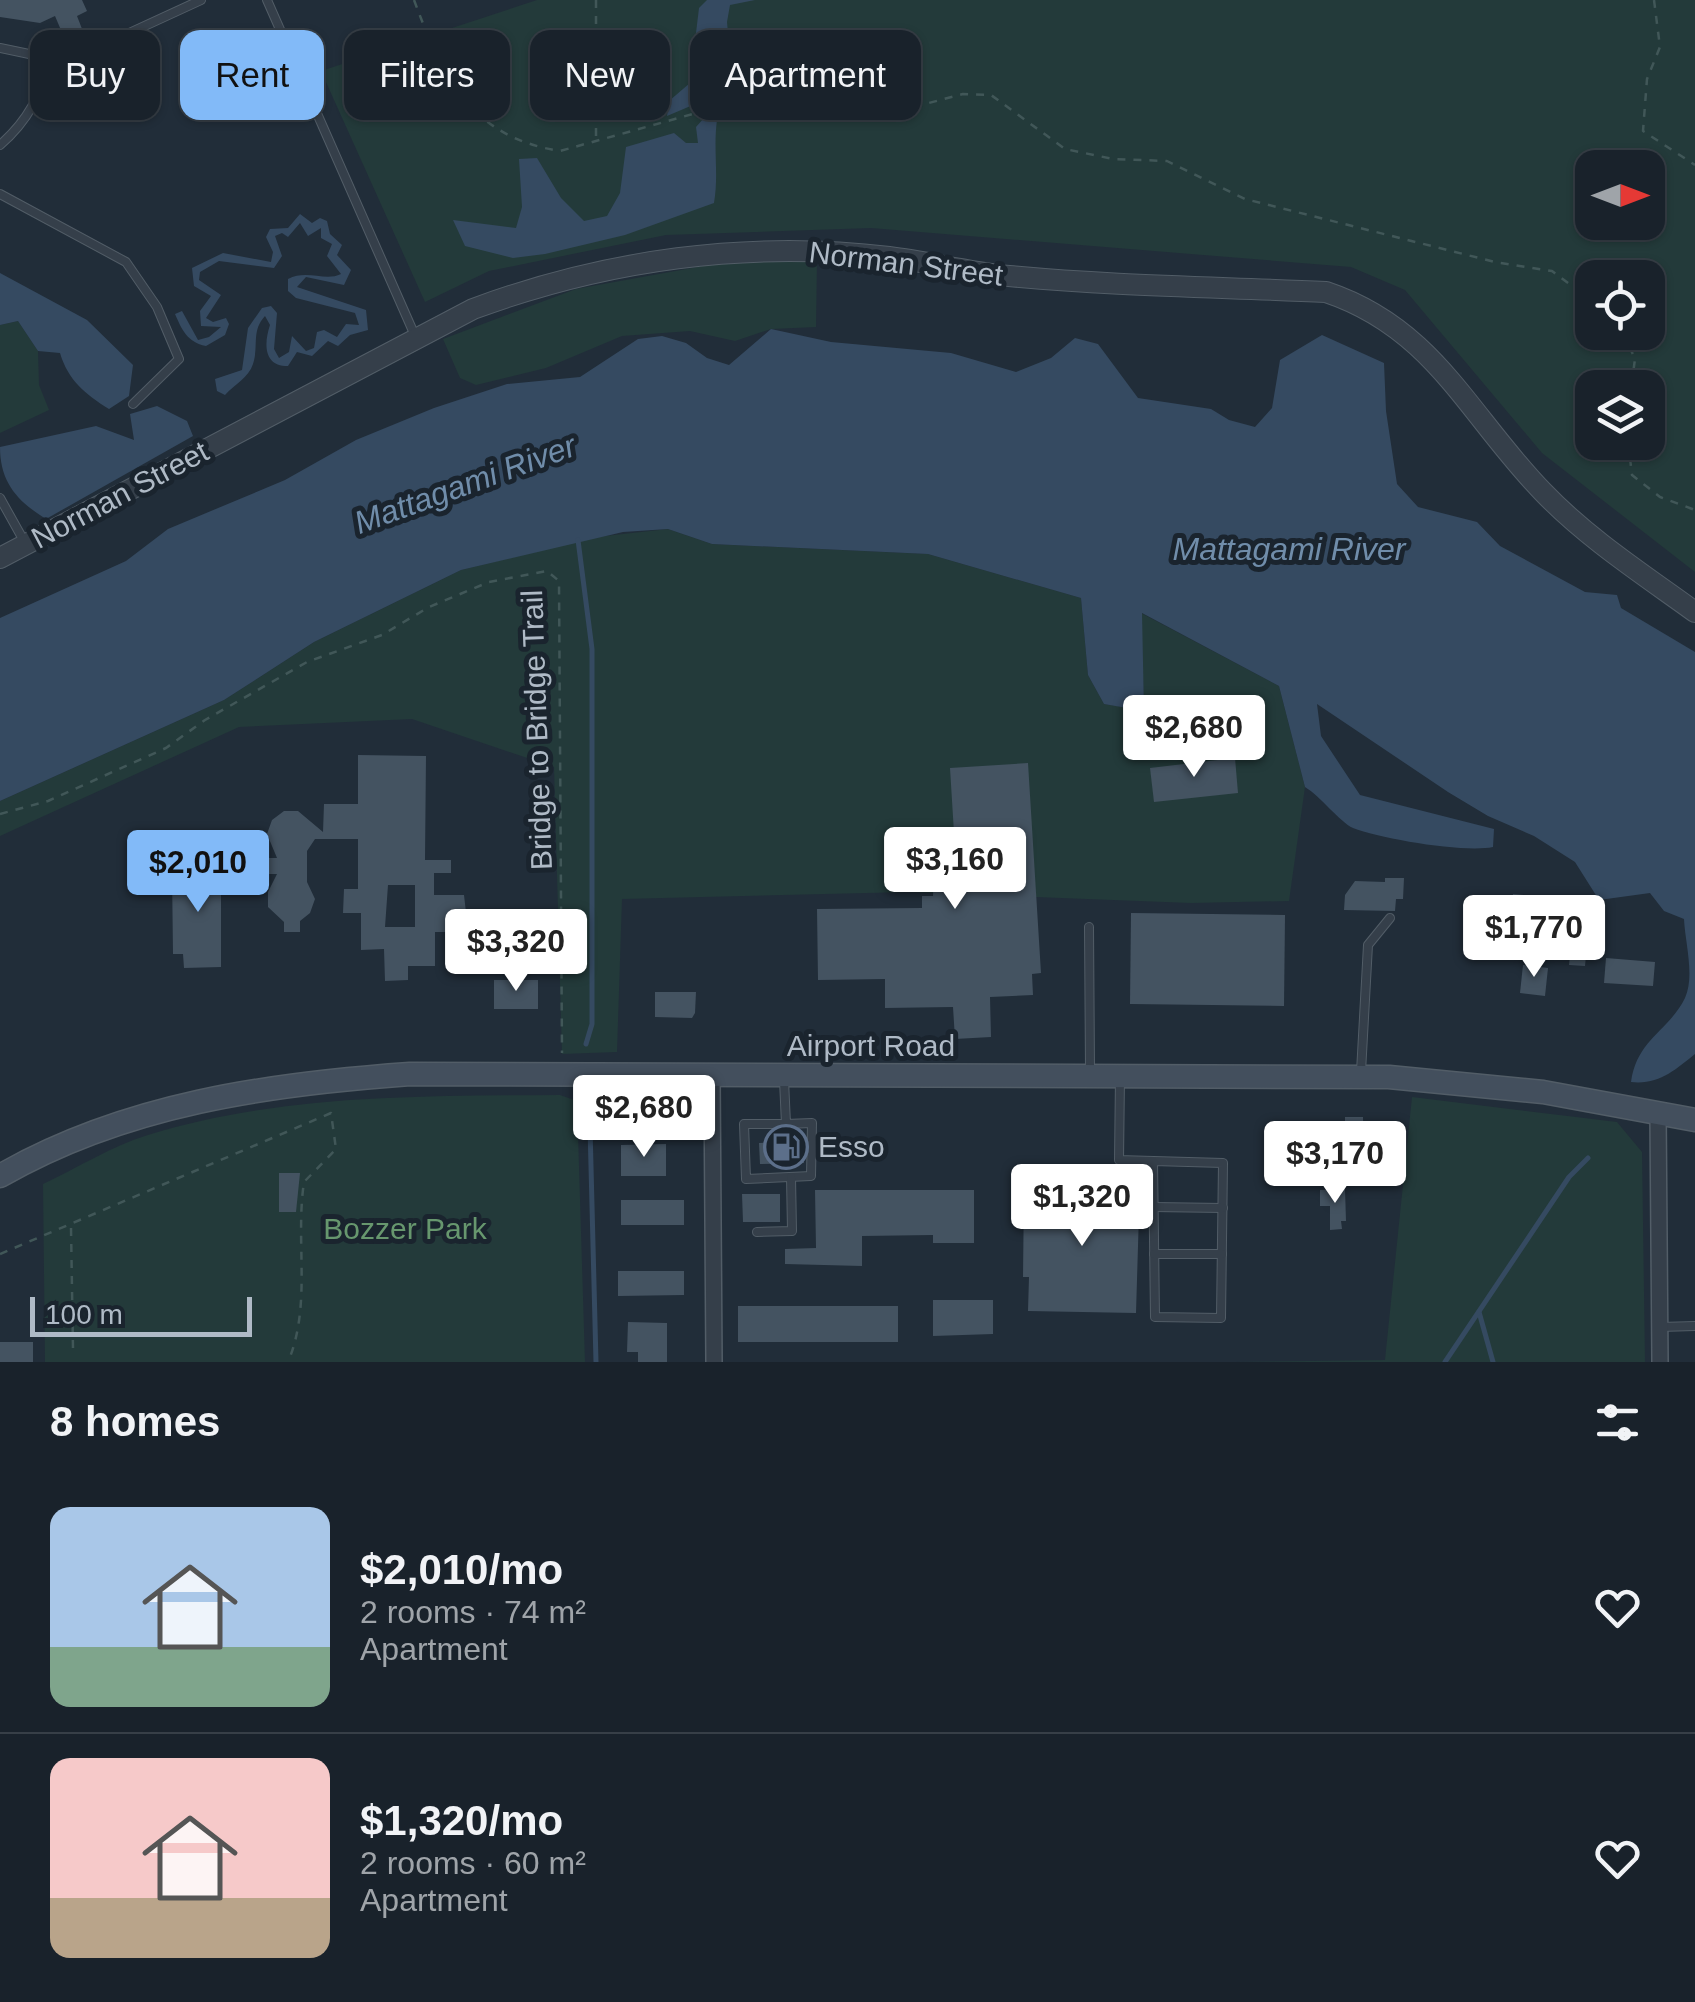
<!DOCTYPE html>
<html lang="en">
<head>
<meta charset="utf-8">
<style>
	body { margin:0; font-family:Helvetica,sans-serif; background:#262f37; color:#f1f3f6; height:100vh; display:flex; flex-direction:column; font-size:38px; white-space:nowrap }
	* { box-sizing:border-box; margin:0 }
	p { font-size:32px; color:#9fa4a9 }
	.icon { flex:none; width:55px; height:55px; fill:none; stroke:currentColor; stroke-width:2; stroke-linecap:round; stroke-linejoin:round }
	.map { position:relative; height:1362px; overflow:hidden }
	.drawer { display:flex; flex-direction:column; background:#19222b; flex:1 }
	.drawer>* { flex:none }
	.hud { position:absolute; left:30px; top:30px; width:1000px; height:90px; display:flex; gap:20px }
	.needle { width:65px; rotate:90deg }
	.tools { position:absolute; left:1575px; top:150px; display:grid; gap:20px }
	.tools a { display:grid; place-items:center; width:90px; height:90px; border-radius:20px; background:#19222b; box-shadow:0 2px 8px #0004,0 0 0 2px #373f47; font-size:50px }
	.scale { position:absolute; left:30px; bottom:25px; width:222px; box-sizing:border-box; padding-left:10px; border:5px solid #afbac6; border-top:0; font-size:28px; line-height:35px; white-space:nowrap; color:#afbac6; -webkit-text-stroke:8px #1a242e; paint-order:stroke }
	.price { position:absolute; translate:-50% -85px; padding:0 22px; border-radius:10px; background:#fff; color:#222; font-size:32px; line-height:65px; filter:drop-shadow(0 2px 5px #0008) }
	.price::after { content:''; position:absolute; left:50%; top:60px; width:30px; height:22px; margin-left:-15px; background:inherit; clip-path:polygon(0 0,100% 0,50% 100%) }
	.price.selected { background:#82baf8; color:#111 }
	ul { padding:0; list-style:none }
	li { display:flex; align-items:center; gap:30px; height:250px; padding:0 50px }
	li+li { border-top:2px solid #373f47 }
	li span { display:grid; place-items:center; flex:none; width:280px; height:200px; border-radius:20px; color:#555 }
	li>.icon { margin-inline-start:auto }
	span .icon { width:120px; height:120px; fill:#fffc; stroke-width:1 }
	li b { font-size:42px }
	h2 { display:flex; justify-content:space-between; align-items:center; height:120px; padding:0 50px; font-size:42px }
	.pill { padding:0 35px; border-radius:20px; background:#19222b; box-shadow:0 2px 8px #0004,0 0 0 2px #373f47; font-size:35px; line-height:90px }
	.pill.selected { background:#82baf8; color:#111 }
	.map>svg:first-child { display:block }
	.green { fill:#233a3a; fill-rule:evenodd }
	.water { fill:#354a61 }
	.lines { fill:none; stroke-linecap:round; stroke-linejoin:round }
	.stream { stroke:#354a61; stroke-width:5 }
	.building { fill:#445361; fill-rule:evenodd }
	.service-casing { stroke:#525d67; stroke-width:10 }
	.minor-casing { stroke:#525d67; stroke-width:18 }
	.tertiary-casing { stroke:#525d67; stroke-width:22 }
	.secondary-casing { stroke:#525d67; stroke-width:25 }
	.path { stroke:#415758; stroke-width:2.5; stroke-dasharray:8 8; stroke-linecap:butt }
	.service { stroke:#353f4a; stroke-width:8 }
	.minor { stroke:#353f4a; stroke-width:15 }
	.tertiary { stroke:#353f4a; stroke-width:20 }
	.secondary { stroke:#434f5d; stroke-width:22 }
	.labels { text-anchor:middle; stroke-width:10; stroke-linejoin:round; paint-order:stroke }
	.street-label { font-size:30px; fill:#afbac6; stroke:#1a242e }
	.poi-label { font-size:30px; fill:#afbac6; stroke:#1a242e; text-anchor:start }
	.park-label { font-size:30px; fill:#67976e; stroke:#1a242e }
	.water-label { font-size:32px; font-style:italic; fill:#708daa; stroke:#1a242e }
</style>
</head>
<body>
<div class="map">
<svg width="1695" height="1362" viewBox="0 0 1695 1362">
	<rect width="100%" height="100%" fill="#212d39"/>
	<g class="green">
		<path d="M 537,0 L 1695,0 L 1695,572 L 1542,453 L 1405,290 L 1351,267 L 871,228 L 666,235 L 489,271 L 425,302 L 321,71 ZM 1592,168 L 1648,168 L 1648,222 L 1592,222 ZM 1592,278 L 1648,278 L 1648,332 L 1592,332 ZM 1592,388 L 1648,388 L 1648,442 L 1592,442 Z"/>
		<polygon points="817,260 816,327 771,329 735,341 690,331 622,336 546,368 476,385 460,378 443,339 576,289 725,262"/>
		<polygon points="18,321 38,351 39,385 49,410 0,433 0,325"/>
		<polygon points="668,529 712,544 928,554 1081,598 1088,675 1104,704 1144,710 1141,613 1279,686 1305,787 1289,901 1191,903 909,892 622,899 617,1052 562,1054 554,767 412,719 239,727 0,836 0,801 224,700 314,642 461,570 596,537"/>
		<path d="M 560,1095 L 577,1101 L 585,1362 L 45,1362 L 43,1184 C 77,1168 112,1146 148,1135 C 281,1094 422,1096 560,1095 Z"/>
		<polygon points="1412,1097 1617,1122 1642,1152 1645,1362 1234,1362 1385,1360"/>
	</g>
	<g class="water">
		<polygon points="707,0 755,0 730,5 727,22 733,88 667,116 669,101 690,83 699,8"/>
		<path d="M 704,118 L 717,120 C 713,149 719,174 714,203 L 625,235 L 545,254 L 513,258 L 465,246 L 453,220 L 516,228 L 522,207 L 519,159 L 537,158 L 561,198 L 584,221 L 607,216 L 620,193 L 626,147 L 674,133 L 686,143 L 698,143 L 696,127 Z"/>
		<path d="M 300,214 L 312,223 L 320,218 L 327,221 L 330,234 L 342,245 L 337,255 L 351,270 L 344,285 L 306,277 L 297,287 L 366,310 L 368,330 L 350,335 L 338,346 L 328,341 L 312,356 L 297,352 L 288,366 C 263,366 264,343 270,325 L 265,316 C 251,331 259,346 253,364 C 249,377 234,385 225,395 L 217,391 L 215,379 L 242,370 L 248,328 L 262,308 L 271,306 L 277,313 L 274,349 L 279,358 L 289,352 L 292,336 L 306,351 L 314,348 L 317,332 L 324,330 L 337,337 L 346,324 L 359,325 L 355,313 L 296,298 L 288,291 L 288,279 C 307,269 325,282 341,274 L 327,256 L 332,244 L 321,238 L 321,228 L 308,236 L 300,223 L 288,237 L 282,233 L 275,236 L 282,256 L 274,268 L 219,261 L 200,272 L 199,280 L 221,295 L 206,318 L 213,322 L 226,318 L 229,324 L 225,335 L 206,346 C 187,342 182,330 175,314 L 182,311 L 198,340 L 209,337 L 221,327 L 201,326 L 200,311 L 211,296 L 194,286 L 192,268 L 223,253 L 271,262 L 273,252 L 266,237 L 270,229 L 288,228 Z"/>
		<path d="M 0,273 L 87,320 L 133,365 L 129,396 L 109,409 C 85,394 68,380 60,353 L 38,351 L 18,321 L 0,325 Z"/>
		<path d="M 771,329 L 831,342 L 951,353 L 1016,372 L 1051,358 L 1075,338 L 1098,344 L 1138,398 L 1211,409 L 1229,420 L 1255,427 L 1272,408 L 1280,360 L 1322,335 L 1384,363 L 1386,411 L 1397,484 L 1418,507 L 1477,522 L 1500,546 L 1585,592 L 1617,595 L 1621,608 L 1695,652 L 1695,1054 C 1675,1070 1659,1085 1631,1082 C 1637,1039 1668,1032 1685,998 C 1695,976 1685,942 1684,919 L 1664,911 L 1650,893 L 1599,900 L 1575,862 L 1534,836 L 1488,816 L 1448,792 L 1317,704 L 1321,736 L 1360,795 L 1494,829 L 1493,847 C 1465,853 1381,839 1353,828 C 1340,822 1320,796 1305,787 L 1279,686 L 1142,613 L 1144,711 L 1104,704 L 1088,675 L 1081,598 L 928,554 L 712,544 L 668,529 L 623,532 L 461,570 L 314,642 L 224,700 L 0,801 L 0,618 L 126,561 L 168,529 L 285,480 L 356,440 L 434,408 L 507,384 L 580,377 L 638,339 L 662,336 L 686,343 L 707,358 L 729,365 Z"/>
		<path d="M 157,406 L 187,421 L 193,436 L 46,519 C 17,501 0,482 0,447 L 96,426 L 134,440 L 130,414 Z"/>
	</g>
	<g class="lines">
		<g class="stream">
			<polyline points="578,540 592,649 592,1024 586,1044"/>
			<polyline points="590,1127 596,1362"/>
			<polyline points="1479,1312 1493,1362"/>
			<polyline points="1445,1362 1569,1177 1588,1158"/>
		</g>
	</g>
	<g class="building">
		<polygon points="0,0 82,0 87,11 77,16 84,34 66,42 55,16 40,23 0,17"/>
		<path d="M 358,755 L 426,756 L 425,860 L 451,860 L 451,873 L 434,873 L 434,895 L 464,895 L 467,921 L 483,921 L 484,932 L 435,932 L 435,966 L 408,966 L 408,980 L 385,981 L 384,949 L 361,950 L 361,913 L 343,913 L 344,889 L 358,889 L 358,839 L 315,839 L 307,851 L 307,882 L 315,899 L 310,913 L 300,921 L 300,932 L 284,932 L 284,922 L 268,907 L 268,892 L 277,874 L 266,874 L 266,858 L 277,858 L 267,834 L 272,820 L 284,811 L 298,811 L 323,832 L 324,804 L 358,804 ZM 388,885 L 415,885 L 415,927 L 385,927 Z"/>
		<polygon points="1235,758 1238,793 1154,802 1150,768"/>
		<polygon points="1028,763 1041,973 1032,974 1033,995 990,997 991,1037 955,1039 953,1007 885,1008 885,979 818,980 817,909 922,908 922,896 933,896 936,832 954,833 950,768"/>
		<polygon points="189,859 216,859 216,872 221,872 221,967 184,968 183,954 173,954 172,873 189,873"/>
		<polygon points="1385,878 1404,878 1403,899 1396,899 1395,911 1344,910 1345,895 1355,881 1385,882"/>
		<polygon points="1513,894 1533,896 1530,925 1510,923"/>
		<polygon points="1131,913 1285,915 1284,1006 1130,1004"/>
		<polygon points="1572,933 1588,935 1585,966 1569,965"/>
		<polygon points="1606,958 1655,962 1653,986 1604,983"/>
		<polygon points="1523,965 1548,968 1545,996 1520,993"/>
		<rect x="494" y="980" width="44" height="29"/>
		<polygon points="655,992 696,992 695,1013 692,1018 655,1017"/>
		<polygon points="1345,1117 1363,1117 1364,1154 1345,1154"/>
		<polygon points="803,1141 804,1163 760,1164 759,1143"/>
		<polygon points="666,1144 666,1176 621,1176 621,1145"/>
		<polygon points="279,1173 300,1173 296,1212 279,1212"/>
		<polygon points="1110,1180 1140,1180 1136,1313 1028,1311 1029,1277 1023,1277 1024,1189 1110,1190"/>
		<polygon points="1345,1189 1346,1221 1341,1221 1342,1229 1330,1230 1330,1206 1320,1206 1320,1190"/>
		<polygon points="815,1190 974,1190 974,1243 933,1243 933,1235 862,1236 862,1266 785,1264 785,1249 816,1248"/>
		<polygon points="742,1194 780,1194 780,1222 743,1222"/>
		<rect x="621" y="1200" width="63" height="25"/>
		<polygon points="618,1271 684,1271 684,1295 618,1296"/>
		<polygon points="933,1300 993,1300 993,1334 933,1336"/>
		<rect x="738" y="1306" width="160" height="36"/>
		<polygon points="628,1322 667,1323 667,1362 638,1362 638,1352 627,1352"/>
		<rect x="0" y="1342" width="33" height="20"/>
	</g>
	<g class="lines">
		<g class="service-casing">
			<g id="service">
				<polyline points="267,0 416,338"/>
				<polyline points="0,48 53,59 86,53 201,0"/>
				<path d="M 0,145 C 29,120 40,94 53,59"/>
				<polyline points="0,194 126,262 157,307 179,359 133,404"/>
				<polyline points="0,498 24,541"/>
				<polyline points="1089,927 1090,1070"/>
				<polyline points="1361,1072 1368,945 1390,918"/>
				<polyline points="1120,1077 1119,1160 1223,1163 1221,1318 1155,1317 1153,1161"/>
				<polyline points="784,1080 786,1124 744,1124 746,1179 811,1176 812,1123 786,1124"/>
				<polyline points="1153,1207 1223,1208"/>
				<polyline points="757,1232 792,1231 791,1177"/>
				<polyline points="1154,1254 1222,1254"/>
				<polyline points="1660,1327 1695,1326"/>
			</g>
		</g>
		<g class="minor-casing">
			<g id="minor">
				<polyline points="712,1076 714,1362"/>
				<polyline points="1658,1113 1660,1362"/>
			</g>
		</g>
		<g class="tertiary-casing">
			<path id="tertiary" d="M 0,558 L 473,309 C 605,260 748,240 889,257 C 929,262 968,272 1009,276 C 1114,286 1220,287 1326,292 C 1434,328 1468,415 1543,492 C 1587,538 1644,575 1695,612"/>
		</g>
		<g class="secondary-casing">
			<path id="secondary" d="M 0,1176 C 125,1104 269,1084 410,1074 L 1389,1077 L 1543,1092 L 1695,1120"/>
		</g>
		<g class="path">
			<path d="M 414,0 C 443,78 471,137 560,151 L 761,95 L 786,112 L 817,119 L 872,118 L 963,94 L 991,95 L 1065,149 L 1113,159 L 1167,161 L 1245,199 L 1495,262 L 1552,271 L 1592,301"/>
			<polyline points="596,0 596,138"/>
			<polyline points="1654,0 1660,47 1647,79 1643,131 1695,165"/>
			<polyline points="1623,332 1635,359 1631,388"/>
			<polyline points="1628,442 1632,475 1660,497 1695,510"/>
			<polyline points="0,814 48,801 166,748 205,720 307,662 382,635 429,607 489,582 547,571 559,581 562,1053"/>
			<polyline points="71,1228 73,1349"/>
			<path d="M 0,1254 L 331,1113 L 336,1149 L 304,1182 C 295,1242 312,1305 288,1362"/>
		</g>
		<use href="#service" class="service"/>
		<use href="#minor" class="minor"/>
		<use href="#tertiary" class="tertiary"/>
		<use href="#secondary" class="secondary"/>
	</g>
	<defs>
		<g id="fuel-ring" transform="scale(2.25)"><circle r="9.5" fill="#1a242e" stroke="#5c6f8a" stroke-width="1.5"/><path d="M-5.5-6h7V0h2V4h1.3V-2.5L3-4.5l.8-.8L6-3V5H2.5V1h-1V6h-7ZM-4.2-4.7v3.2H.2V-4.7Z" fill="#5c6f8a"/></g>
	</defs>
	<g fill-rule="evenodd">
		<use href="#fuel-ring" x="786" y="1147"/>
	</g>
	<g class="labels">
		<g class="street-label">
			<text transform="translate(906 264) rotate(7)" y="10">Norman Street</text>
			<text transform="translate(120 495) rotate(-28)" y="10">Norman Street</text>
			<text transform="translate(537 730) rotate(-92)" y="10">Bridge to Bridge Trail</text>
			<text x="871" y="1056">Airport Road</text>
		</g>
		<g class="poi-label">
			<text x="818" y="1157">Esso</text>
		</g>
		<g class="park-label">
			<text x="405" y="1239">Bozzer Park</text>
		</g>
		<g class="water-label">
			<text transform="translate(465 484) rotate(-20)" y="11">Mattagami River</text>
			<text x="1289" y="560">Mattagami River</text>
		</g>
	</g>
</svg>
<div class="tools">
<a><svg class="needle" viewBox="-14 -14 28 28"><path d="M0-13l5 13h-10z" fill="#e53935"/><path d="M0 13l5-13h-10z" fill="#9fa4a9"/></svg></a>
<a><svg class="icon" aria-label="locate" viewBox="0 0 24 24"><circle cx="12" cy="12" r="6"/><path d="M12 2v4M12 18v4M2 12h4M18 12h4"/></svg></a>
<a><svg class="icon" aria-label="layers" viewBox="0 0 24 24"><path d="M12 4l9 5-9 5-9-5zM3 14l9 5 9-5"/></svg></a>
</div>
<div class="scale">100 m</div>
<b class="price" style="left:1194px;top:780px">$2,680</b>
<b class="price" style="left:955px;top:912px">$3,160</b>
<b class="price selected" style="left:198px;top:915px">$2,010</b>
<b class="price" style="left:1534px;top:980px">$1,770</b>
<b class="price" style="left:516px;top:994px">$3,320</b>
<b class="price" style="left:644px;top:1160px">$2,680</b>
<b class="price" style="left:1335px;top:1206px">$3,170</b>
<b class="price" style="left:1082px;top:1249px">$1,320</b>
<div class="hud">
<a class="pill">Buy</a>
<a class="pill selected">Rent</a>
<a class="pill">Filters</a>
<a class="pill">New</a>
<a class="pill">Apartment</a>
</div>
</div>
<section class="drawer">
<h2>8 homes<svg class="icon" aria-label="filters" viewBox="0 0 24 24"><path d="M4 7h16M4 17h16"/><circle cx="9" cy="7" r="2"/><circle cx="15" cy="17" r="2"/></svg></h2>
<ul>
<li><span style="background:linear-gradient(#a9c7e8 70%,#7fa58c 0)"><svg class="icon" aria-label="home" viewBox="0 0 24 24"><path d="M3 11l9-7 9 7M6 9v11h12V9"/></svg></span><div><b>$2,010/mo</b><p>2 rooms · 74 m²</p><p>Apartment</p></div><svg class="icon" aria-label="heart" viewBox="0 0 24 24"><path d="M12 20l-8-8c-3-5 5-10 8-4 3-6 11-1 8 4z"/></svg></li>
<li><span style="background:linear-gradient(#f6c9c9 70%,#b9a48a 0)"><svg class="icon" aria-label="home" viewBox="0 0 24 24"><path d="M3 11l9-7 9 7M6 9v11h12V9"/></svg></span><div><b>$1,320/mo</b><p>2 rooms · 60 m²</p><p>Apartment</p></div><svg class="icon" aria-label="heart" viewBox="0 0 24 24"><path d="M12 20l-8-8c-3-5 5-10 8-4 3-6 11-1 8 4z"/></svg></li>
</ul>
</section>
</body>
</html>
